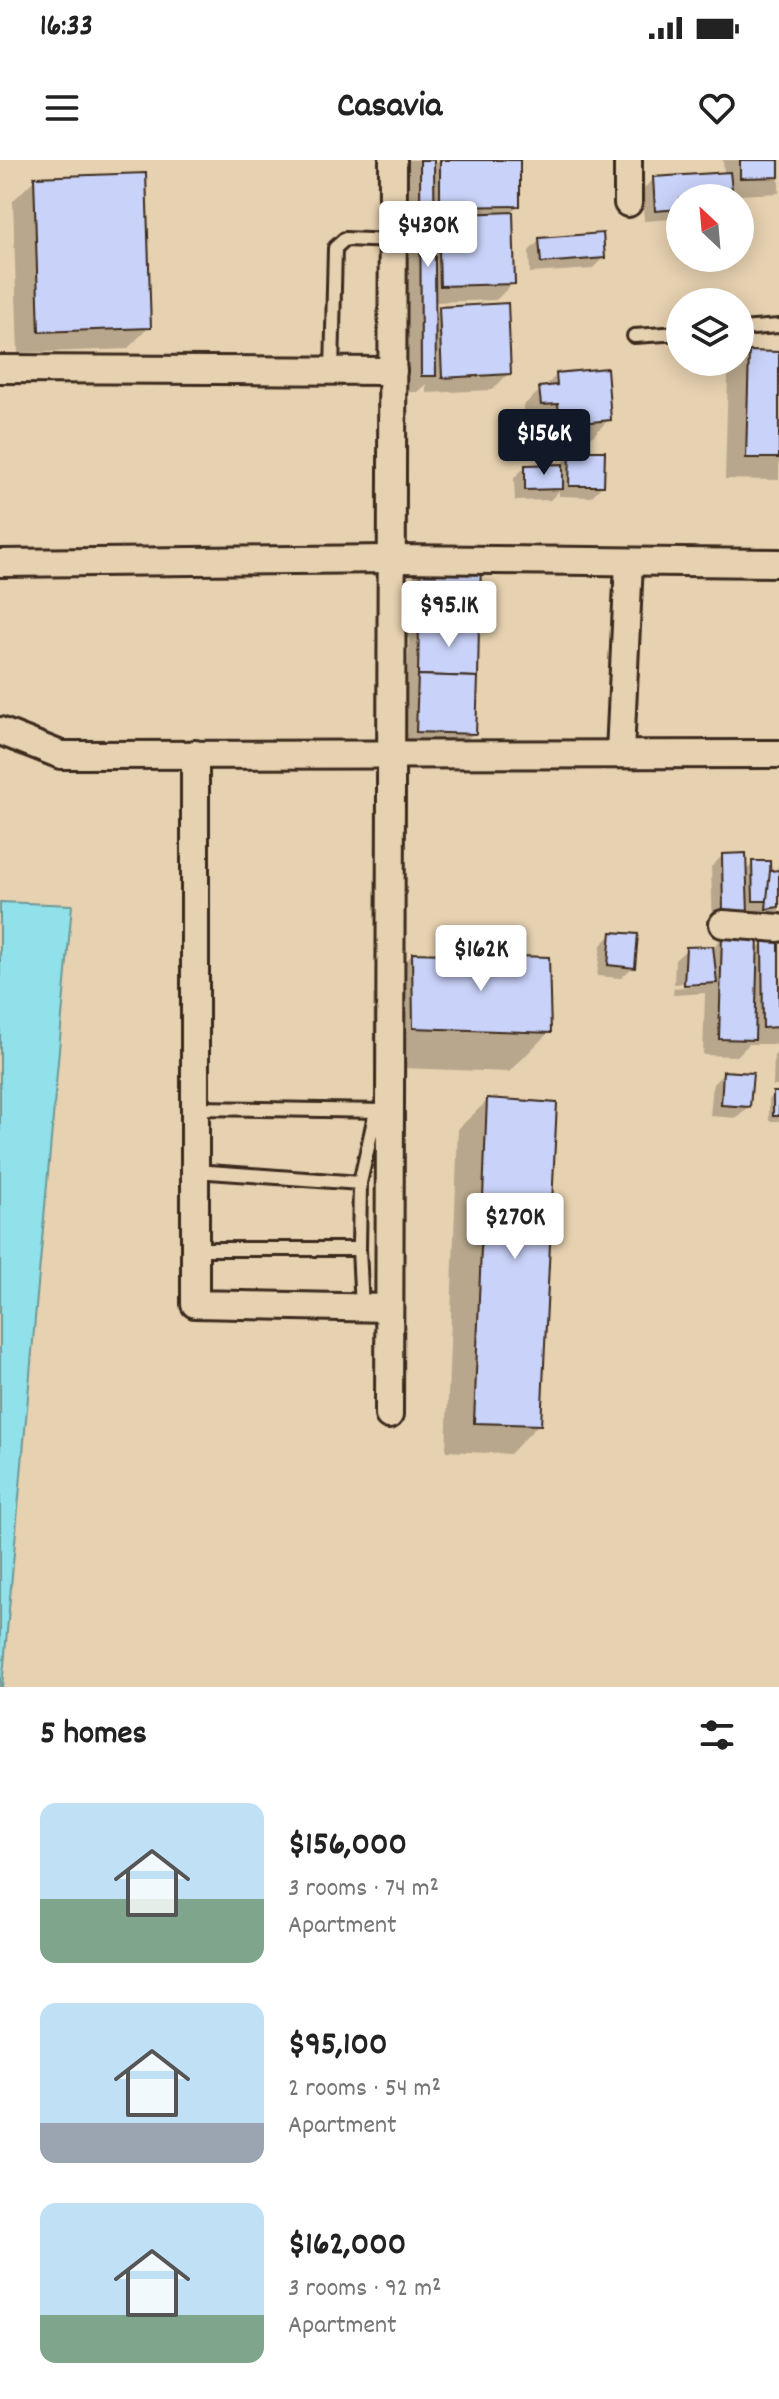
<!DOCTYPE html>
<html lang="en">
<head>
<meta charset="utf-8">
<style>
	body { margin:0; font-family:Dekko,sans-serif; background:#f6f6f6; color:#222; height:100vh; display:flex; flex-direction:column; font-size:30px; white-space:nowrap }
	* { box-sizing:border-box; margin:0 }
	p { font-size:26px; color:#767676 }
	.icon { flex:none; width:44px; height:44px; fill:none; stroke:currentColor; stroke-width:2; stroke-linecap:round; stroke-linejoin:round }
	.map { position:relative; height:1527px; overflow:hidden }
	.details { display:flex; flex-direction:column; background:#fff; flex:1 }
	.details>* { flex:none }
	.needle { width:52px; rotate:334deg }
	.controls { position:absolute; left:666px; top:24px; display:grid; gap:16px }
	.controls a { display:grid; place-items:center; width:88px; height:88px; border-radius:50%; background:#fff; box-shadow:0 4px 20px #0003; font-size:40px }
	.price { position:absolute; translate:-50% -68px; padding:0 18px; border-radius:8px; background:#fff; color:#222; font-size:26px; line-height:52px; filter:drop-shadow(0 2px 4px #0008) }
	.price::after { content:''; position:absolute; left:50%; top:48px; width:24px; height:18px; margin-left:-12px; background:inherit; clip-path:polygon(0 0,100% 0,50% 100%) }
	.price.on { background:#111827; color:#fff }
	ul { padding:0; list-style:none }
	li { display:flex; align-items:center; gap:24px; height:200px; padding:0 40px }
	li span { display:grid; place-items:center; flex:none; width:224px; height:160px; border-radius:16px; color:#555 }
	li>.icon { margin-inline-start:auto }
	span .icon { width:96px; height:96px; fill:#fffc; stroke-width:1 }
	li b { font-size:34px }
	h2 { display:flex; justify-content:space-between; align-items:center; height:96px; padding:0 40px; font-size:34px }
	.status { display:flex; justify-content:space-between; align-items:center; height:56px; padding:0 40px; background:#fff; direction:ltr }
	.status svg { height:22px; fill:currentColor }
	header { display:flex; justify-content:space-between; align-items:center; height:104px; padding:0 40px; background:#fff; font-size:36px; font-weight:700 }
	.map>svg:first-child { display:block }
	.water { fill:#90e1e9; stroke:#6e9898; stroke-width:2 }
	.shadow { fill:#0003 }
	.building { fill:#c9d2f9; stroke:#3b2a1e; stroke-width:2 }
	.lines { fill:none; stroke-linecap:round; stroke-linejoin:round }
	.lane-casing { stroke:#3b2a1e; stroke-width:18 }
	.street-casing { stroke:#3b2a1e; stroke-width:32 }
	.lane { stroke:#e6d1b0; stroke-width:12 }
	.street { stroke:#e6d1b0; stroke-width:26 }
</style>
</head>
<body>
<div class="status"><b>16:33</b><svg viewBox="0 0 49 12"><path d="M0 12V9h3v3zM5 12V6h3v6zM10 12V3h3v9zM15 12V0h3v12zM26 1h20v11H26zM47 4h2v5h-2z"/></svg></div>
<header><svg class="icon" aria-label="menu" viewBox="0 0 24 24"><path d="M4 6h16M4 12h16M4 18h16"/></svg>Casavia<svg class="icon" aria-label="heart" viewBox="0 0 24 24"><path d="M12 20l-8-8c-3-5 5-10 8-4 3-6 11-1 8 4z"/></svg></header>
<div class="map">
<svg width="779" height="1527" viewBox="0 0 779 1527">
	<rect width="100%" height="100%" fill="#e6d1b0"/>
	<filter id="ink" filterUnits="userSpaceOnUse"><feTurbulence type="fractalNoise" baseFrequency=".0125" numOctaves="2"/><feDisplacementMap in="SourceGraphic" scale="16" xChannelSelector="R" yChannelSelector="G"/><feConvolveMatrix kernelMatrix="1 2 1 2 8 2 1 2 1" color-interpolation-filters="sRGB"/></filter>
	<g filter="url(#ink)">
		<polygon class="water" points="0,742 72,745 2,1527 0,1527"/>
		<g class="shadow">
			<polygon points="404,0 432,0 432,8 440,0 518,0 518,45 511,52 513,123 496,140 433,142 433,155 440,149 509,213 492,230 426,233 426,224 417,232 405,232"/>
			<polygon points="723,0 779,0 779,33 680,38 680,91 674,92 672,59 644,61 642,30 654,19 724,14"/>
			<polygon points="35,19 149,167 127,189 18,193 13,41"/>
			<polygon points="540,80 603,98 592,109 530,113 529,91"/>
			<polygon points="750,193 779,194 779,320 725,319 728,215"/>
			<polygon points="557,215 609,259 593,276 544,281 542,259 524,261 523,246"/>
			<polygon points="571,293 602,326 591,337 559,336 559,331 550,340 515,341 514,318 525,307 560,306"/>
			<polygon points="422,408 474,573 462,584 405,582 409,478 403,478 405,425"/>
			<polygon points="722,696 745,712 753,703 768,713 775,713 779,704 779,757 756,759 757,751 746,752 713,765 711,707"/>
			<polygon points="612,774 633,807 621,818 597,816 601,785"/>
			<polygon points="723,777 756,790 763,783 779,783 779,884 749,884 737,896 703,895 705,833 673,835 674,828 705,825 705,821 674,824 675,800 687,789 712,788"/>
			<polygon points="412,795 549,872 509,912 374,907 373,835"/>
			<polygon points="779,891 779,926 773,926 774,896"/>
			<polygon points="724,913 748,947 737,958 710,956 713,924"/>
			<polygon points="774,934 779,934 779,961 769,961 769,939"/>
			<polygon points="488,940 539,1264 510,1294 446,1291 458,969"/>
		</g>
		<g class="building">
			<polygon points="420,0 434,0 436,216 421,216"/>
			<polygon points="440,0 520,0 520,46 440,47"/>
			<polygon points="740,0 779,0 779,17 740,18"/>
			<polygon points="730,12 733,38 680,38 680,49 655,51 653,17"/>
			<polygon points="146,13 151,168 39,172 34,17"/>
			<polygon points="513,52 515,124 440,126 438,55"/>
			<polygon points="603,73 605,98 541,103 539,78"/>
			<polygon points="508,143 511,214 442,218 439,147"/>
			<polygon points="749,191 779,192 779,298 746,298"/>
			<polygon points="607,208 611,260 560,265 558,244 541,245 539,227 557,225 556,213"/>
			<polygon points="570,291 605,291 604,326 569,326"/>
			<polygon points="563,304 563,329 525,330 525,305"/>
			<polygon points="421,406 481,408 479,463 419,462"/>
			<polygon points="419,462 479,463 478,517 418,515"/>
			<polygon points="418,515 478,517 476,574 416,572"/>
			<polygon points="746,693 748,754 723,755 722,694"/>
			<polygon points="752,701 770,701 771,741 753,741"/>
			<polygon points="779,710 779,747 766,749 770,711"/>
			<polygon points="611,772 638,774 635,808 608,805"/>
			<polygon points="722,775 758,776 755,880 719,879"/>
			<polygon points="762,781 779,781 779,867 763,868"/>
			<polygon points="713,786 717,823 684,825 686,787"/>
			<polygon points="412,793 549,797 551,873 413,868"/>
			<polygon points="723,911 753,913 750,947 721,945"/>
			<rect x="773" y="932" width="6" height="24"/>
			<polygon points="487,938 557,943 541,1265 474,1263"/>
		</g>
		<g class="lines">
			<g class="lane-casing">
				<g id="lane">
					<polyline points="740,169 779,166"/>
					<polyline points="634,176 680,173"/>
					<polyline points="332,211 335,88 345,79 393,81"/>
					<polyline points="195,948 384,951"/>
					<polyline points="195,1011 360,1023"/>
					<polyline points="195,1089 359,1089 360,1023 376,951"/>
					<polyline points="359,1089 362,1148"/>
				</g>
			</g>
			<g class="street-casing">
				<g id="street">
					<polyline points="628,0 628,43"/>
					<polyline points="0,209 393,211"/>
					<polyline points="0,403 392,399 779,403"/>
					<polyline points="0,571 61,595 779,594"/>
					<polyline points="620,593 629,402"/>
					<polyline points="195,594 195,1144 389,1148"/>
					<polyline points="723,764 779,768"/>
					<polyline points="389,1255 393,0"/>
				</g>
			</g>
			<use href="#lane" class="lane"/>
			<use href="#street" class="street"/>
		</g>
	</g>
</svg>
<div class="controls">
<a><svg class="needle" viewBox="-14 -14 28 28"><path d="M0-13l5 13h-10z" fill="#e53935"/><path d="M0 13l5-13h-10z" fill="#767676"/></svg></a>
<a><svg class="icon" aria-label="layers" viewBox="0 0 24 24"><path d="M12 4l9 5-9 5-9-5zM3 14l9 5 9-5"/></svg></a>
</div>
<b class="price" style="left:428px;top:109px">$430K</b>
<b class="price on" style="left:544px;top:317px">$156K</b>
<b class="price" style="left:449px;top:489px">$95.1K</b>
<b class="price" style="left:481px;top:833px">$162K</b>
<b class="price" style="left:515px;top:1101px">$270K</b>
</div>
<section class="details">
<h2>5 homes<svg class="icon" aria-label="filters" viewBox="0 0 24 24"><path d="M4 7h16M4 17h16"/><circle cx="9" cy="7" r="2"/><circle cx="15" cy="17" r="2"/></svg></h2>
<ul>
<li><span style="background:linear-gradient(#bfe0f5 60%,#7fa58c 0)"><svg class="icon" aria-label="home" viewBox="0 0 24 24"><path d="M3 11l9-7 9 7M6 9v11h12V9"/></svg></span><div><b>$156,000</b><p>3 rooms · 74 m²</p><p>Apartment</p></div></li>
<li><span style="background:linear-gradient(#bfe0f5 75%,#9aa5b1 0)"><svg class="icon" aria-label="home" viewBox="0 0 24 24"><path d="M3 11l9-7 9 7M6 9v11h12V9"/></svg></span><div><b>$95,100</b><p>2 rooms · 54 m²</p><p>Apartment</p></div></li>
<li><span style="background:linear-gradient(#bfe0f5 70%,#7fa58c 0)"><svg class="icon" aria-label="home" viewBox="0 0 24 24"><path d="M3 11l9-7 9 7M6 9v11h12V9"/></svg></span><div><b>$162,000</b><p>3 rooms · 92 m²</p><p>Apartment</p></div></li>
</ul>
</section>
</body>
</html>
